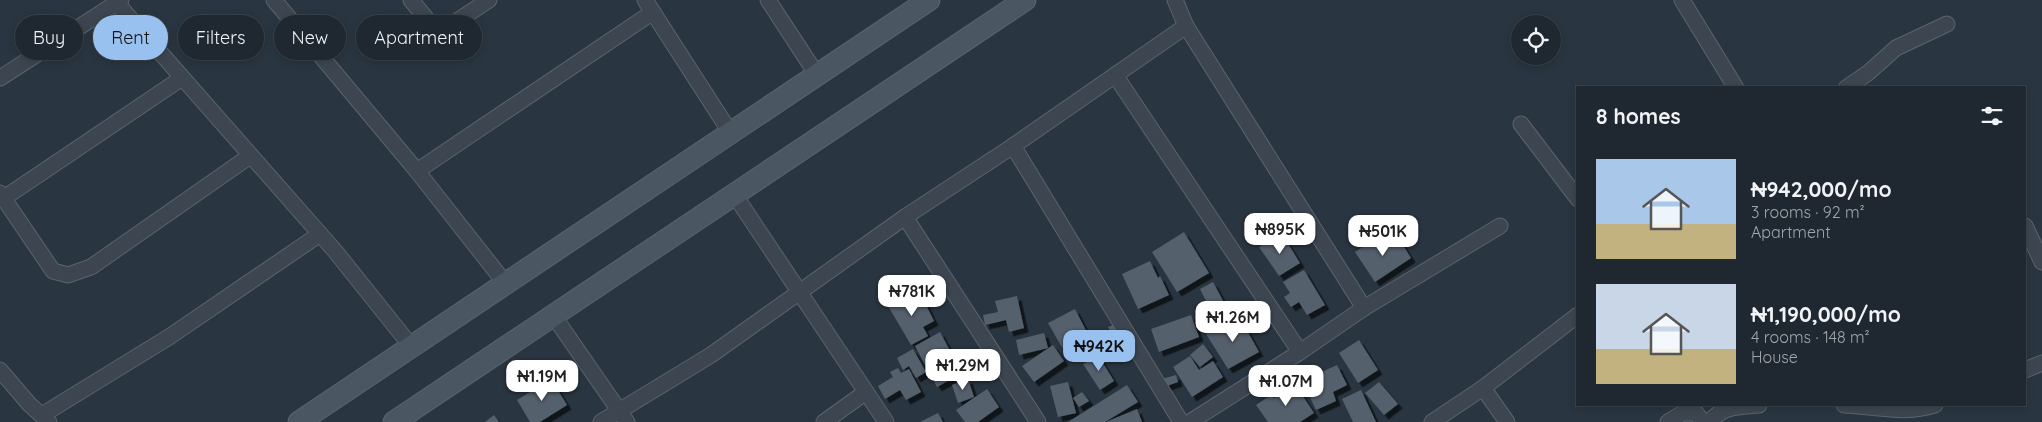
<!DOCTYPE html>
<html lang="en">
<head>
<meta charset="utf-8">
<style>
	body { margin:0; font-family:Quicksand,sans-serif; background:#2c343c; color:#f1f3f6; height:100vh; display:flex; flex-direction:column; font-size:19px; white-space:nowrap }
	* { box-sizing:border-box; margin:0 }
	p { font-size:16px; color:#a1a6ab }
	.icon { flex:none; width:28px; height:28px; fill:none; stroke:currentColor; stroke-width:2; stroke-linecap:round; stroke-linejoin:round }
	.map { position:relative; flex:1; overflow:hidden }
	.sheet { position:absolute; left:1576px; top:86px; width:450px; height:320px; display:flex; flex-direction:column; background:#1f2830; border-radius:0px; box-shadow:0 2px 8px #0003,0 0 0 1px #3c444c }
	.sheet>* { flex:none }
	.top-card { position:absolute; left:15px; top:15px; width:475px; height:45px; display:flex; gap:10px }
	.buttons { position:absolute; left:1511px; top:15px; display:grid; gap:10px }
	.buttons a { display:grid; place-items:center; width:50px; height:50px; border-radius:50%; background:#1f2830; box-shadow:0 2px 8px #0003,0 0 0 1px #3c444c; font-size:25px }
	.price { position:absolute; translate:-50% -42px; padding:0 11px; border-radius:10px; background:#fff; color:#222; font-size:16px; line-height:32px; filter:drop-shadow(0 1px 2px #0008) }
	.price::after { content:''; position:absolute; left:50%; top:30px; width:15px; height:11px; margin-left:-8px; background:inherit; clip-path:polygon(0 0,100% 0,50% 100%) }
	.price.current { background:#98c1f0; color:#111 }
	ul { padding:0; list-style:none }
	li { display:flex; align-items:center; gap:15px; height:125px; padding:0 20px }
	li span { display:grid; place-items:center; flex:none; width:140px; height:100px; border-radius:0px; color:#555 }
	li>.icon { margin-inline-start:auto }
	span .icon { width:60px; height:60px; fill:#fffc; stroke-width:1 }
	li b { font-size:21px }
	h2 { display:flex; justify-content:space-between; align-items:center; height:60px; padding:0 20px; font-size:21px }
	.pill { padding:0 18px; border-radius:22px; background:#1f2830; box-shadow:0 2px 8px #0003,0 0 0 1px #3c444c; font-size:18px; line-height:45px }
	.pill.current { background:#98c1f0; color:#111 }
	.map>svg:first-child { display:block }
	.building { fill:#54606d; filter:url(#shadow) }
	.lines { fill:none; stroke-linecap:round; stroke-linejoin:round }
	.street-casing { stroke:#5a646d; stroke-width:17 }
	.secondary-casing { stroke:#5a646d; stroke-width:23 }
	.street { stroke:#3d4650; stroke-width:15 }
	.secondary { stroke:#4b5663; stroke-width:21 }
</style>
</head>
<body>
<div class="map">
<svg width="2042" height="422" viewBox="0 0 2042 422">
	<defs>
		<filter id="shadow"><feDropShadow dx="4.5" dy="4.5" stdDeviation="0" flood-color="#0009"/></filter>
	</defs>
	<rect width="100%" height="100%" fill="#293540"/>
	<g class="building">
		<polygon points="1184,232 1209,273 1177,292 1152,252"/>
		<polygon points="1282,234 1300,263 1279,276 1259,247"/>
		<polygon points="1396,234 1411,258 1375,282 1355,252 1375,239 1379,245"/>
		<polygon points="1150,261 1158,278 1160,276 1169,295 1138,309 1122,274"/>
		<polygon points="1304,270 1325,305 1307,315 1299,302 1291,307 1284,297 1290,293 1283,282"/>
		<polygon points="1213,282 1227,308 1221,311 1216,303 1209,307 1200,289"/>
		<polygon points="919,291 934,321 923,327 928,336 911,345 888,306"/>
		<polygon points="1017,296 1024,328 1009,332 1006,320 985,325 983,315 998,312 995,301"/>
		<polygon points="1075,309 1094,346 1068,358 1048,323"/>
		<polygon points="1191,315 1199,337 1159,352 1151,329"/>
		<polygon points="1239,316 1259,352 1228,369 1206,334"/>
		<polygon points="1116,324 1123,337 1115,341 1108,327"/>
		<polygon points="940,332 962,373 937,387 915,346"/>
		<polygon points="1044,333 1048,348 1019,355 1016,340"/>
		<polygon points="1359,340 1378,370 1358,383 1339,353"/>
		<polygon points="1203,344 1213,357 1200,367 1190,355"/>
		<polygon points="1053,345 1064,361 1034,382 1022,366"/>
		<polygon points="913,349 926,372 916,378 909,366 903,370 897,358"/>
		<polygon points="1098,355 1114,381 1100,390 1083,364"/>
		<polygon points="1190,356 1199,370 1213,361 1223,377 1192,397 1173,367"/>
		<polygon points="1337,365 1347,385 1333,392 1336,401 1316,410 1302,381"/>
		<polygon points="898,368 901,373 909,369 921,392 906,400 900,390 885,399 878,386 893,377 890,372"/>
		<polygon points="1176,375 1178,382 1164,387 1162,379"/>
		<polygon points="551,379 567,405 540,422 530,422 517,400"/>
		<polygon points="968,379 974,397 958,403 952,385"/>
		<polygon points="1068,382 1076,413 1058,417 1050,386"/>
		<polygon points="1379,382 1398,404 1384,415 1365,393"/>
		<polygon points="1295,384 1314,413 1300,422 1268,422 1256,405 1271,395 1274,398"/>
		<polygon points="1127,385 1138,402 1105,422 1068,422"/>
		<polygon points="987,389 999,407 978,422 965,422 956,410"/>
		<polygon points="1361,390 1376,422 1353,422 1342,399"/>
		<polygon points="1082,392 1089,401 1079,407 1073,398"/>
		<polygon points="1137,409 1142,422 1106,422"/>
		<polygon points="938,413 943,422 920,422"/>
		<polygon points="494,415 499,422 485,422"/>
	</g>
	<g class="lines">
		<g class="street-casing">
			<g id="street">
				<polyline points="114,0 335,251 411,346"/>
				<polyline points="274,0 417,171 505,283"/>
				<polyline points="411,0 430,23 442,28 451,25 489,0"/>
				<polyline points="645,0 730,132"/>
				<polyline points="768,0 817,75"/>
				<polyline points="1175,0 1186,26 1364,308"/>
				<polyline points="1682,0 1736,88"/>
				<polyline points="1115,75 1300,352"/>
				<polyline points="0,78 121,0"/>
				<polyline points="1846,88 1868,73 1896,48 1947,24"/>
				<polyline points="1521,124 1578,199"/>
				<polyline points="1013,146 1181,422"/>
				<polyline points="417,171 653,12"/>
				<polyline points="0,193 53,271 68,275 91,267 250,156"/>
				<polyline points="734,194 886,422"/>
				<polyline points="4,198 182,78"/>
				<polyline points="905,217 1038,422"/>
				<polyline points="2025,226 2042,262"/>
				<polyline points="553,315 627,422"/>
				<polyline points="0,370 29,404 49,422"/>
				<polyline points="2025,370 2042,363"/>
				<polyline points="1483,388 1507,422"/>
				<path d="M 1844,405 C 1875,406 1905,415 1935,405"/>
				<polyline points="42,415 169,337 320,234"/>
				<polyline points="601,422 711,355 905,217 1013,146 1186,26"/>
				<polyline points="824,422 866,392"/>
				<polyline points="1190,422 1300,352 1364,308 1500,226"/>
				<polyline points="1432,422 1483,388 1578,315"/>
				<polyline points="1668,422 1683,413 1696,413 1703,422"/>
				<path d="M 1709,422 C 1725,405 1737,407 1759,405"/>
			</g>
		</g>
		<g class="secondary-casing">
			<g id="secondary">
				<polyline points="299,422 929,0"/>
				<polyline points="394,422 1025,0"/>
			</g>
		</g>
		<use href="#street" class="street"/>
		<use href="#secondary" class="secondary"/>
	</g>
</svg>
<div class="buttons">
<a><svg class="icon" aria-label="locate" viewBox="0 0 24 24"><circle cx="12" cy="12" r="6"/><path d="M12 2v4M12 18v4M2 12h4M18 12h4"/></svg></a>
</div>
<b class="price" style="left:1280px;top:255px">₦895K</b>
<b class="price" style="left:1383px;top:257px">₦501K</b>
<b class="price" style="left:912px;top:317px">₦781K</b>
<b class="price" style="left:1233px;top:343px">₦1.26M</b>
<b class="price current" style="left:1099px;top:372px">₦942K</b>
<b class="price" style="left:963px;top:391px">₦1.29M</b>
<b class="price" style="left:542px;top:402px">₦1.19M</b>
<b class="price" style="left:1286px;top:407px">₦1.07M</b>
<div class="top-card">
<a class="pill">Buy</a>
<a class="pill current">Rent</a>
<a class="pill">Filters</a>
<a class="pill">New</a>
<a class="pill">Apartment</a>
</div>
<section class="sheet">
<h2>8 homes<svg class="icon" aria-label="filters" viewBox="0 0 24 24"><path d="M4 7h16M4 17h16"/><circle cx="9" cy="7" r="2"/><circle cx="15" cy="17" r="2"/></svg></h2>
<ul>
<li><span style="background:linear-gradient(#a9c7e8 65%,#c2b280 0)"><svg class="icon" aria-label="home" viewBox="0 0 24 24"><path d="M3 11l9-7 9 7M6 9v11h12V9"/></svg></span><div><b>₦942,000/mo</b><p>3 rooms · 92 m²</p><p>Apartment</p></div></li>
<li><span style="background:linear-gradient(#c9d6e8 65%,#c2b280 0)"><svg class="icon" aria-label="home" viewBox="0 0 24 24"><path d="M3 11l9-7 9 7M6 9v11h12V9"/></svg></span><div><b>₦1,190,000/mo</b><p>4 rooms · 148 m²</p><p>House</p></div></li>
</ul>
</section>
</div>
</body>
</html>
